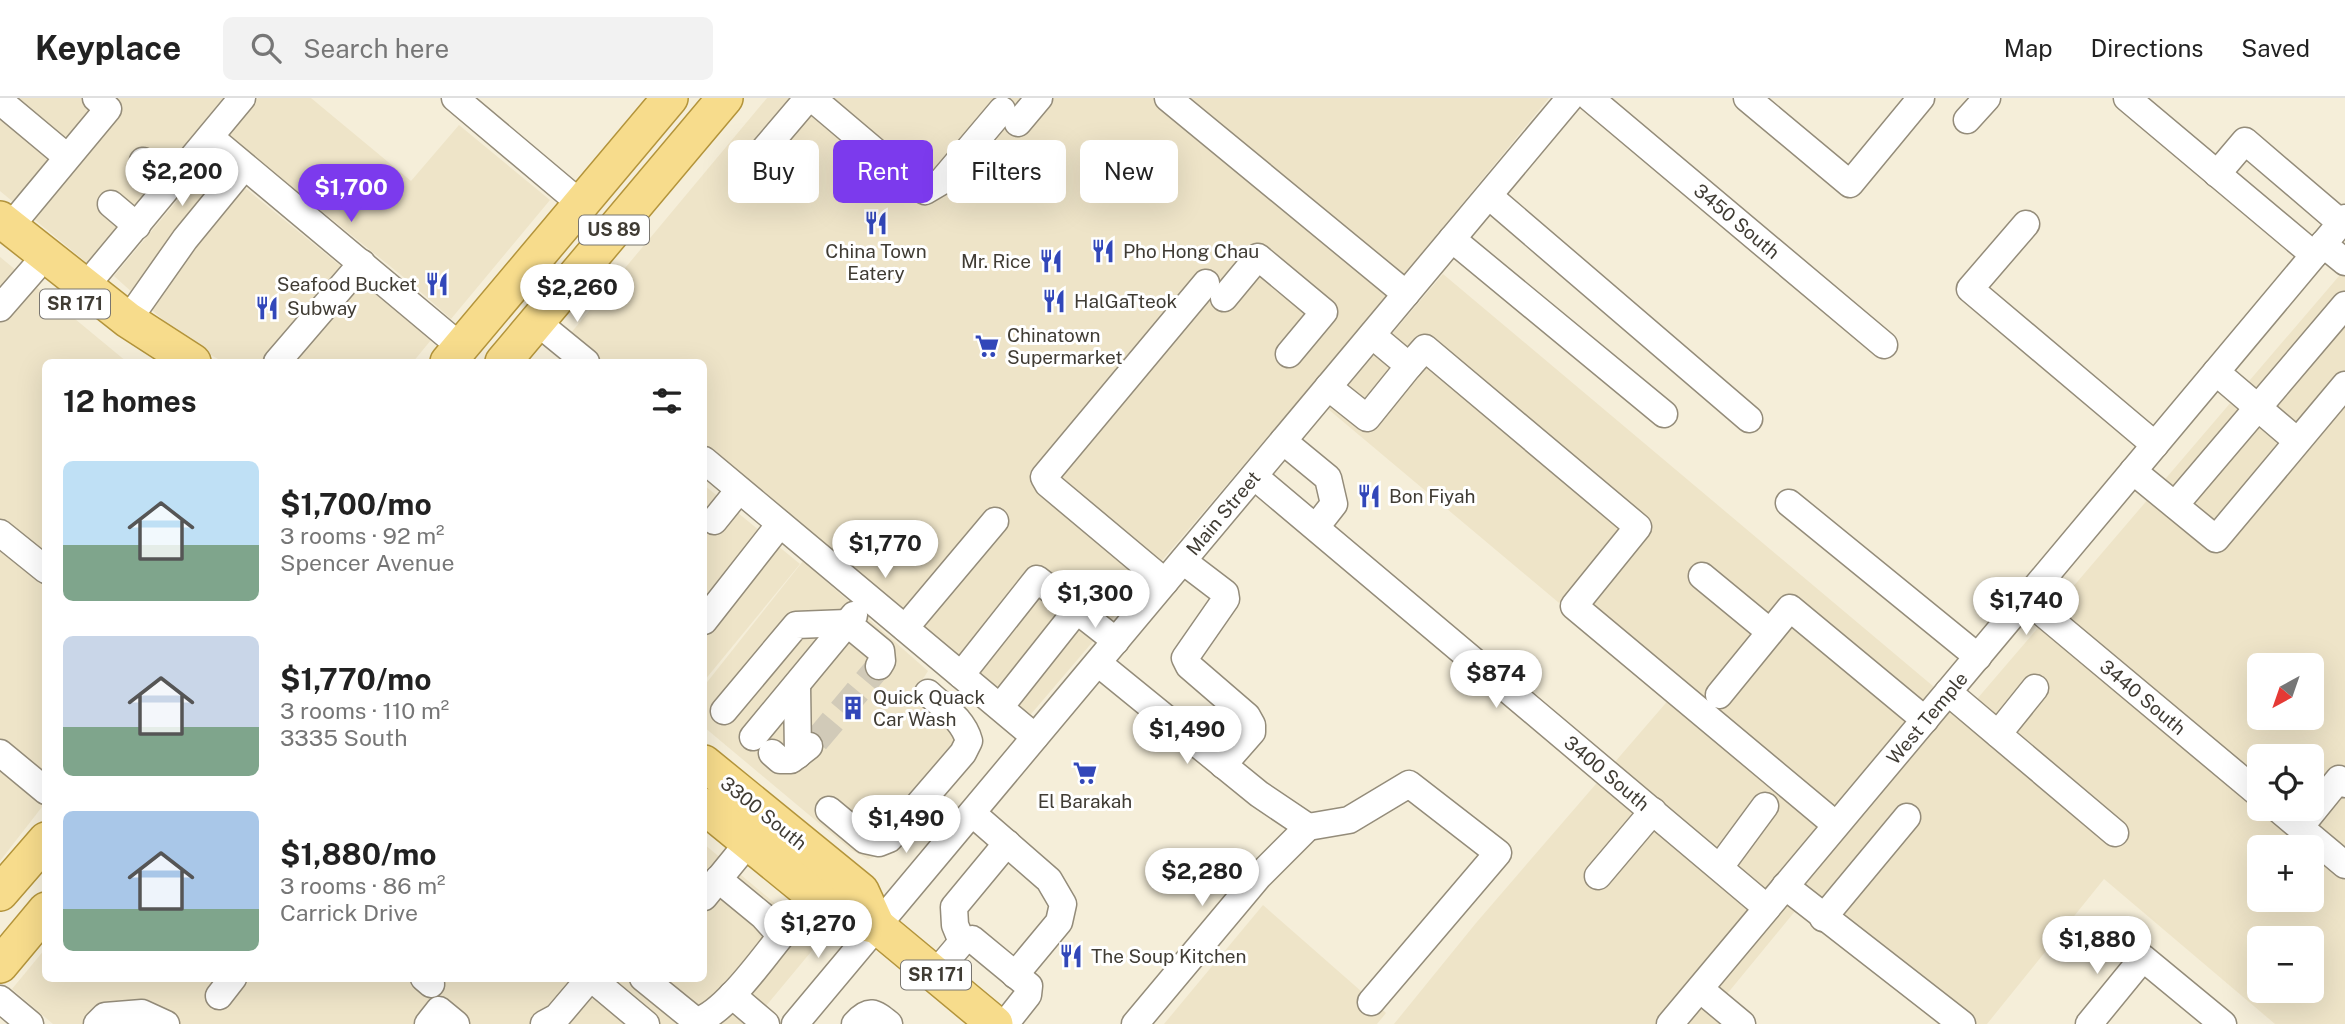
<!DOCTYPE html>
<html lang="en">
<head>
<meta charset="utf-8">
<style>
	body { margin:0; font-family:"Public Sans",sans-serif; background:#f2f2f2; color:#222; height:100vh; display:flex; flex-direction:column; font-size:26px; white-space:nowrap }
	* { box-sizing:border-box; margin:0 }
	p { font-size:23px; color:#767676 }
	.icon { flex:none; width:38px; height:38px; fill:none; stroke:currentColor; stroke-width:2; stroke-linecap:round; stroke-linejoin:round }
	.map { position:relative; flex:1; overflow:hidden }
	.panel { position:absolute; left:42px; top:261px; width:665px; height:623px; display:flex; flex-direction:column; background:#fff; border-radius:10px; box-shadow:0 7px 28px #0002 }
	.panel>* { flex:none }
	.top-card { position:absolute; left:728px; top:42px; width:665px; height:63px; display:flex; gap:14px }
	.needle { width:46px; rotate:220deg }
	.fabs { position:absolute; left:2247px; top:555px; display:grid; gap:14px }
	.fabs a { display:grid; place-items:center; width:77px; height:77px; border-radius:10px; background:#fff; box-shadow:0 7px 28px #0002; font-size:35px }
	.price { position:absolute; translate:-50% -60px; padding:0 16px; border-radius:24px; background:#fff; color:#222; font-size:23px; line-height:46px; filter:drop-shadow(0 2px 4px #0008) }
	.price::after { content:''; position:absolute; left:50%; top:42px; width:21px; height:16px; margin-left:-10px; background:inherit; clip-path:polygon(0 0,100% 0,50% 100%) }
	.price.active { background:#7c3aed; color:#fff }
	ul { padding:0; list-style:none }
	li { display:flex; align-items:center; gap:21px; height:175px; padding:0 21px }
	li span { display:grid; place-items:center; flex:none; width:196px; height:140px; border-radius:10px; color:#555 }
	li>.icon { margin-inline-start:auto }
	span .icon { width:84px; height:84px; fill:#fffc; stroke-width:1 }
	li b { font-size:30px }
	h2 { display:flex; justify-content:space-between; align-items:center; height:84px; padding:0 21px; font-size:30px }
	.chip { padding:0 24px; border-radius:10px; background:#fff; box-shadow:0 7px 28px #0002; font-size:24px; line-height:63px }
	.chip.active { background:#7c3aed; color:#fff }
	header { display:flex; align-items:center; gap:42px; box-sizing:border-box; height:98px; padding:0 35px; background:#fff; border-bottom:2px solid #e0e0e0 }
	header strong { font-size:33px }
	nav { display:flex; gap:38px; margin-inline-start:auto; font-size:24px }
	.search { width:490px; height:63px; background:#f2f2f2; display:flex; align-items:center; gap:18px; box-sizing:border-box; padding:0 24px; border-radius:10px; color:#767676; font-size:26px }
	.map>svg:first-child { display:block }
	.built { fill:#eee4c8; fill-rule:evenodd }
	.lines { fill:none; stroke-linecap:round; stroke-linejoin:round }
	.minor-tunnel { stroke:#d1cab8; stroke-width:26; stroke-dasharray:26 13; stroke-linecap:butt }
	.minor-casing { stroke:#948c7a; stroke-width:29 }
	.major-casing { stroke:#b3943b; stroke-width:38 }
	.minor { stroke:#fff; stroke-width:26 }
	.major { stroke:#f7dc8c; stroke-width:35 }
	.labels { text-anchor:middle; stroke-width:6; stroke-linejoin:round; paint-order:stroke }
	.shield { fill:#fff; stroke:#797671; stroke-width:2 }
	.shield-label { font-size:18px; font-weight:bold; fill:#403c34 }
	.street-label { font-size:19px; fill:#403c34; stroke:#fff }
	.poi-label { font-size:19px; fill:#403c34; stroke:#fff; text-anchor:start }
</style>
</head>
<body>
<header>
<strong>Keyplace</strong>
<div class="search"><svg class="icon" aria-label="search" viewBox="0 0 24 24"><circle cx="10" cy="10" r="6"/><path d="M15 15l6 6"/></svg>Search here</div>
<nav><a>Map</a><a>Directions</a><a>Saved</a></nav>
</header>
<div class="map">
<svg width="2345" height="926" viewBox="0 0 2345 926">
	<rect width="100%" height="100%" fill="#f5eed9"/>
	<g class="built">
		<polygon points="0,0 223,0 87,165 0,93"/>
		<polygon points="258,0 311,0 411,83 459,27 550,102 451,221 406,181 227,37"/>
		<polygon points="767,0 1549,0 1356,235 1026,622 704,349 704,264 603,264 570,236"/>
		<polygon points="211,62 431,242 413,264 223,264 184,241 114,178"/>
		<polygon points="0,159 127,264 46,264 45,705 0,763"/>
		<path d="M 2345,171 L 2345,926 L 2275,926 L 2104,781 L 1987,926 L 1938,926 L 1796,812 L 1713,913 L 1728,926 L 1394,926 L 1476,825 L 1671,599 L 1328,311 L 1443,176 L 1965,615 ZM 2259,567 L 2312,567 L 2312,620 L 2259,620 ZM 2259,658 L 2312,658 L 2312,710 L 2259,710 ZM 2259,749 L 2312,749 L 2312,802 L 2259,802 ZM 2259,840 L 2312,840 L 2312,892 L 2259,892 Z"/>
		<polygon points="704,387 800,466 704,583"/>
		<polygon points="803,463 928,573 921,584 942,599 976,638 884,756 868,761 851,752 704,629 704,588"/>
		<polygon points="704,746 820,843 751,926 53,926 12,891 45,851 46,880 704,880"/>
		<polygon points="1263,807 1386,915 1377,926 1164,926"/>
	</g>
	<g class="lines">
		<polyline class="minor-tunnel" points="816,643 879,568"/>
		<g class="minor-casing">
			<g id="minor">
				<polyline points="455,0 581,106"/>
				<polyline points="812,0 916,88 925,93 942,83 1002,12"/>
				<polyline points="1168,0 1406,196"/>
				<polyline points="1590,0 1884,247"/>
				<polyline points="1747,0 1850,86 1921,0"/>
				<polyline points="2127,0 2314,157"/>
				<polyline points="6,8 67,59"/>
				<polyline points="1967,22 1987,0"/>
				<polyline points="1018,25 1039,0"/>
				<polyline points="210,39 461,249"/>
				<polyline points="757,60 808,0"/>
				<polyline points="143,63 171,86"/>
				<polyline points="2217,76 2245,43 2341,125"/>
				<polyline points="1489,98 1749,321"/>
				<polyline points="111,106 137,128"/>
				<polyline points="2026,126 1970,191 2155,347"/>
				<polyline points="10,129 108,11 96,0"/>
				<polyline points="1452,141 1664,316"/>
				<polyline points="2323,146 2345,164"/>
				<polyline points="85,189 242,0"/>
				<polyline points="1224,200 1258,159 1324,214 1289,256"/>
				<polyline points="0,210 34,171"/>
				<polyline points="128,222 185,141 244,69"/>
				<polyline points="537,224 586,264"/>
				<polyline points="277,264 362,165"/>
				<polyline points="1409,268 1425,250 1638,429 1574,508 1836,727"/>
				<polyline points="2216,274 2297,343"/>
				<polyline points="1328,289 1367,320 1409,268 1372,237"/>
				<polyline points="1283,343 1328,380 1334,406 1316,429"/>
				<polyline points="704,362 1035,639"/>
				<polyline points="2133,373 2216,441 2345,287"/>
				<polyline points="1254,378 1767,810"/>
				<polyline points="1789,405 1978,559"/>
				<polyline points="2175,407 2345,207"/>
				<polyline points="714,423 739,392"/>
				<polyline points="0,435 46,472"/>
				<polyline points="1183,463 1225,495 1226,501 1185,560 1189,568 1247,618 1252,627 1252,634 1223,667"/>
				<polyline points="1702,478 1770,534"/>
				<polyline points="1165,484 1048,386 1044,379 1206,185"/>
				<polyline points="2027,502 2259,696"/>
				<polyline points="704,523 780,426"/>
				<polyline points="905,530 995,423"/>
				<polyline points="1098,565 1259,696 1308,729"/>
				<polyline points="961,577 1037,481 1116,543"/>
				<polyline points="797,587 798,657"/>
				<polyline points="1948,594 2115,735"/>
				<polyline points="1719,597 1790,510 1925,622"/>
				<polyline points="1000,609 1077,512"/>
				<polyline points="724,613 796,527 847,525 881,553 882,563 879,568"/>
				<polyline points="1998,636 2035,590"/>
				<polyline points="753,639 854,517"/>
				<polyline points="0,655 46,693"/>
				<polyline points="772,655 780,662 791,662 809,648"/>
				<polyline points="2277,710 2345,767"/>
				<path d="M 829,712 L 865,742 L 879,745 L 889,741 L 963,655 L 969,643 C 963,621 944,610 928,595"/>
				<polyline points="972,715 1049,782 1063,806 1059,824 1015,877"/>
				<polyline points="1308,729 1349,722 1409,686 1498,755 1371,904"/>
				<polyline points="2300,729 2339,681 2345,686"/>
				<polyline points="1720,769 1765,708"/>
				<polyline points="1598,778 1653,713"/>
				<polyline points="1785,788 1962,926"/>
				<polyline points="704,799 748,745"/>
				<polyline points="1823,820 1907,719"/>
				<polyline points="962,844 955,827 954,809 1007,745"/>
				<polyline points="935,876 962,844 972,841 1029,888 1028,897 1005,926"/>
				<polyline points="424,880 431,886"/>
				<polyline points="591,880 646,926"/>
				<path d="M 643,880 L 696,923 C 723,917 763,860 781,838 L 763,818 L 718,781"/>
				<polyline points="1700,891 1742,926"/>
				<polyline points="732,897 766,926"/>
				<polyline points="219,898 233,880"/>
				<polyline points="0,901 30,926"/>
				<polyline points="97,926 105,918 142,915 166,926"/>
				<polyline points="428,926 439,912 456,926"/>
				<polyline points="544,926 557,919 590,880"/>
				<polyline points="795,926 1570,0"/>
				<path d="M 855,926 C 869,910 874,914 889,926"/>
				<polyline points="1135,926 1259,778 1308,729"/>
				<polyline points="1670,926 2345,120"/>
				<polyline points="2089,926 2143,860 2223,926"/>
			</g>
		</g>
		<g class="major-casing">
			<g id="major">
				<polyline points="0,121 128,222 193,264"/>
				<polyline points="448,264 670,0"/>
				<polyline points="503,264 725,0"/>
				<polyline points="704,665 861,793 877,828"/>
				<polyline points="704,708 840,819 877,828 995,926"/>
				<polyline points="0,795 46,742"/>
				<polyline points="0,867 46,812"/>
			</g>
		</g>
		<use href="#minor" class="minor"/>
		<use href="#major" class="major"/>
	</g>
	<defs>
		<g id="restaurant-bare" transform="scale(1.89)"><path d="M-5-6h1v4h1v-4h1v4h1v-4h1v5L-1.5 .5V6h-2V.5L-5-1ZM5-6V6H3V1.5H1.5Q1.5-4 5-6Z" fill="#3247b9" stroke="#fff" stroke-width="2.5" paint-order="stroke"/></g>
		<g id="supermarket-bare" transform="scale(1.89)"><path d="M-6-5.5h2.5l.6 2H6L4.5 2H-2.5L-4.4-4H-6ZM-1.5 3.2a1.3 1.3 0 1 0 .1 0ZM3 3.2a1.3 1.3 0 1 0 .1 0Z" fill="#3247b9" stroke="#fff" stroke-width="2.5" paint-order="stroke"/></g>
		<g id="building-bare" transform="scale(1.89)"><path d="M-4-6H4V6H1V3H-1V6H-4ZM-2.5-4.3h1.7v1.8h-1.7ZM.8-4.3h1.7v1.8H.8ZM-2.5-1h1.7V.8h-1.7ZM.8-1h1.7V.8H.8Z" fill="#3247b9" stroke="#fff" stroke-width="2.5" paint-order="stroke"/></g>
	</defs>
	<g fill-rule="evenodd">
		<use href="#restaurant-bare" x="876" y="125"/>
		<use href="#restaurant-bare" x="1103" y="153"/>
		<use href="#restaurant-bare" x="1051" y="163"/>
		<use href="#restaurant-bare" x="437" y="186"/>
		<use href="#restaurant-bare" x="1054" y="203"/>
		<use href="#restaurant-bare" x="267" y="210"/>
		<use href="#supermarket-bare" x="987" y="248"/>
		<use href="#restaurant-bare" x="1369" y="398"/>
		<use href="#building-bare" x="853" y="610"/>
		<use href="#supermarket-bare" x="1085" y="675"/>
		<use href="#restaurant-bare" x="1071" y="858"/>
	</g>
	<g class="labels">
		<g class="shield">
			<rect x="579" y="117.5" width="70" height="29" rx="5"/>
			<rect x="40" y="191.5" width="70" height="29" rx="5"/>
			<rect x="901" y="862.5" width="70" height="29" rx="5"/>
		</g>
		<g class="shield-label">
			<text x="614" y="138">US 89</text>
			<text x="75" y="212">SR 171</text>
			<text x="936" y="883">SR 171</text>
		</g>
		<g class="street-label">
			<text transform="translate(1737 123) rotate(40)" y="7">3450 South</text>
			<text transform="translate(1223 415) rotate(-50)" y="7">Main Street</text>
			<text transform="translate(2143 599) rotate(40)" y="7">3440 South</text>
			<text transform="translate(1927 620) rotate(-50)" y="7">West Temple</text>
			<text transform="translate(1607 675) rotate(40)" y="7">3400 South</text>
			<text transform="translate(764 715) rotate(39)" y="7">3300 South</text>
		</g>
		<g class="poi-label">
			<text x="876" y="160" text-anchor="middle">China Town<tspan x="876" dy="22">Eatery</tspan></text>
			<text x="1123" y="160">Pho Hong Chau</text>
			<text x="1031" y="170" text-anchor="end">Mr. Rice</text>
			<text x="417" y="193" text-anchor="end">Seafood Bucket</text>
			<text x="1074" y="210">HalGaTteok</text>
			<text x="287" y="217">Subway</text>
			<text x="1007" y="244">Chinatown<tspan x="1007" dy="22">Supermarket</tspan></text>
			<text x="1389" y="405">Bon Fiyah</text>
			<text x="873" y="606">Quick Quack<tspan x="873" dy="22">Car Wash</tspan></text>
			<text x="1085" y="710" text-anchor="middle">El Barakah</text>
			<text x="1091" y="865">The Soup Kitchen</text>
		</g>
	</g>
</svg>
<div class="fabs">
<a><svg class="needle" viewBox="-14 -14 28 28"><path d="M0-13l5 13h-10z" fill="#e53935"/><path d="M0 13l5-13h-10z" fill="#767676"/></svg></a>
<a><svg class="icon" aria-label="locate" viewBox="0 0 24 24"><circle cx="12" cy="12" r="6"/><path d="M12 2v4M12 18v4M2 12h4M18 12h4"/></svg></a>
<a>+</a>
<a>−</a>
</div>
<b class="price" style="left:182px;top:110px">$2,200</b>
<b class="price active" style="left:351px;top:126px">$1,700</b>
<b class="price" style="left:577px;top:226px">$2,260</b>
<b class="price" style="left:885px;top:482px">$1,770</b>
<b class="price" style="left:1095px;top:532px">$1,300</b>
<b class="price" style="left:2026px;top:539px">$1,740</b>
<b class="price" style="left:1496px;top:612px">$874</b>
<b class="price" style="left:1187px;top:668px">$1,490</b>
<b class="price" style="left:906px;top:757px">$1,490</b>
<b class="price" style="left:1202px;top:810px">$2,280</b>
<b class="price" style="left:818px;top:862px">$1,270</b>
<b class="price" style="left:2097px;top:878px">$1,880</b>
<div class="top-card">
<a class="chip">Buy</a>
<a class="chip active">Rent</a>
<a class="chip">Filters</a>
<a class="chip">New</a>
</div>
<section class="panel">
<h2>12 homes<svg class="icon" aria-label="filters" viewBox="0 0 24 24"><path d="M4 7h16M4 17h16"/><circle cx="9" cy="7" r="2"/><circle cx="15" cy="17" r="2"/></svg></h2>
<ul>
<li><span style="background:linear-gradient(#bfe0f5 60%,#7fa58c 0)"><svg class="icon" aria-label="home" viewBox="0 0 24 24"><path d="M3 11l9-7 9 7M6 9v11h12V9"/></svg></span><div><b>$1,700/mo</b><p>3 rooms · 92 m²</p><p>Spencer Avenue</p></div></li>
<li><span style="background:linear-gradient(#c9d6e8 65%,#7fa58c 0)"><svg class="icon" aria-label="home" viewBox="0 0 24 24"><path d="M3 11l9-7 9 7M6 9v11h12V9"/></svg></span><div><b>$1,770/mo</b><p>3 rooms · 110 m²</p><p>3335 South</p></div></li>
<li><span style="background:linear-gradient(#a9c7e8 70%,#7fa58c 0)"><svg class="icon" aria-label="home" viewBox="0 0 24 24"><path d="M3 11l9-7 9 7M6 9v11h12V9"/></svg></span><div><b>$1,880/mo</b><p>3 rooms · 86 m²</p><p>Carrick Drive</p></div></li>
</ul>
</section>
</div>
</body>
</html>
